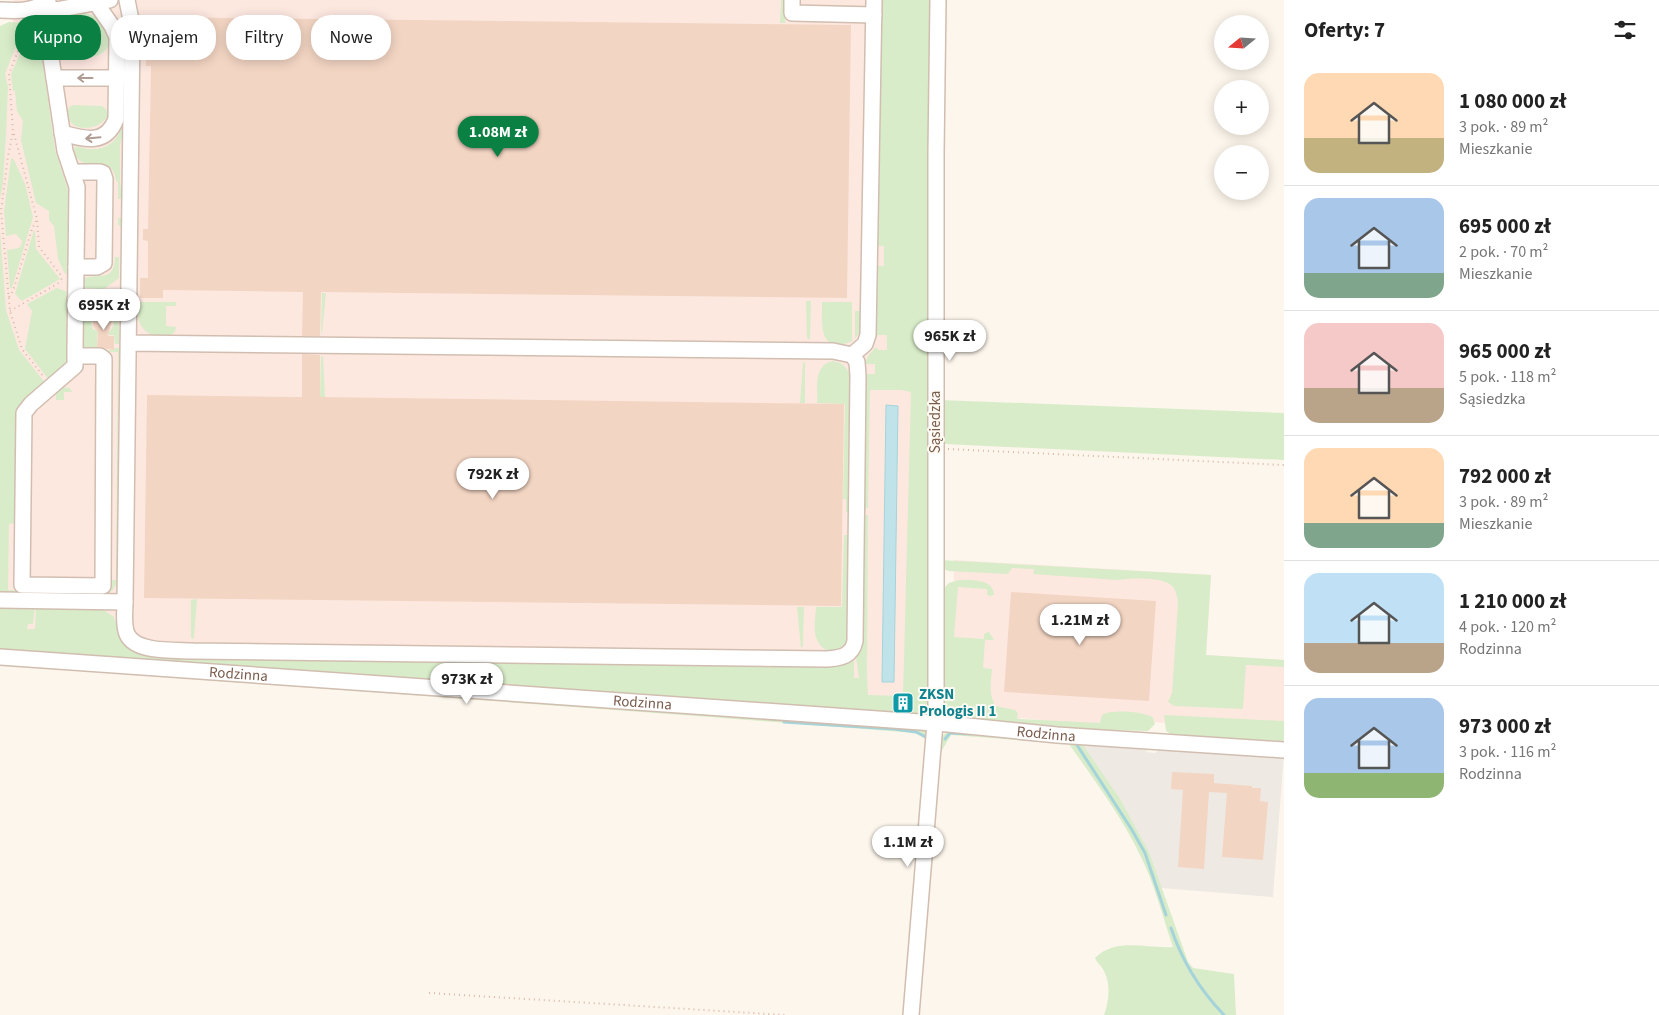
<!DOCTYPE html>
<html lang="pl">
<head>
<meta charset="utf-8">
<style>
	body { margin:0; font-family:"Source Sans 3",sans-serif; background:#f2f2f2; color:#222; height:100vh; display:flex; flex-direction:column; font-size:19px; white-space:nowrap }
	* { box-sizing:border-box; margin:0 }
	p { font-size:16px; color:#767676 }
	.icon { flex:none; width:28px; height:28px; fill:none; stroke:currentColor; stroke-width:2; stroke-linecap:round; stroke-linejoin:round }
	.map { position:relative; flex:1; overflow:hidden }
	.side { display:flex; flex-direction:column; background:#fff; width:375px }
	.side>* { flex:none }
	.guide { position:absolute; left:15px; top:15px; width:475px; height:45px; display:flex; gap:10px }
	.needle { width:32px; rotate:252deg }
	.buttons { position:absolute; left:1214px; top:15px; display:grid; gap:10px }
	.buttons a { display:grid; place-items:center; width:55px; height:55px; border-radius:50%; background:#fff; box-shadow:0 2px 12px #0003; font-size:25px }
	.price { position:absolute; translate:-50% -42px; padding:0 11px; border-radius:18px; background:#fff; color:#222; font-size:16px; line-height:32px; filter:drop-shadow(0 1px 2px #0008) }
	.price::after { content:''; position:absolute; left:50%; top:30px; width:15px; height:11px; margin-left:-8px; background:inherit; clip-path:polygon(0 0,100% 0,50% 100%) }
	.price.current { background:#0b8043; color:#fff }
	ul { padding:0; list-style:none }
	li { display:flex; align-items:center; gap:15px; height:125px; padding:0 20px }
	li+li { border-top:1px solid #e0e0e0 }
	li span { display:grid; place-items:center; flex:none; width:140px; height:100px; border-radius:15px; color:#555 }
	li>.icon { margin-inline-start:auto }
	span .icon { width:60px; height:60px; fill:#fffc; stroke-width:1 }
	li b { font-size:21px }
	h2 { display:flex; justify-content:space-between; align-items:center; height:60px; padding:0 20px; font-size:21px }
	.pill { padding:0 18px; border-radius:20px; background:#fff; box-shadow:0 2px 12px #0003; font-size:18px; line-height:45px }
	.pill.current { background:#0b8043; color:#fff }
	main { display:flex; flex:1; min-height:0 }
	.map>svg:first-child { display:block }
	.commercial { fill:#fde8e0 }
	.industrial { fill:#efe9e4 }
	.green { fill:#d8ecc9; fill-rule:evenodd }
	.water { fill:#bfe3e8; stroke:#a5d3da }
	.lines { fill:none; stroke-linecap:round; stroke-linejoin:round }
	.stream { stroke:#a5d3da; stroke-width:3 }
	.building { fill:#f3d5c3 }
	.minor-casing { stroke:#d1beb0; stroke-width:18 }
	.path { stroke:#d9b8a5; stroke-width:2; stroke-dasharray:1 4; stroke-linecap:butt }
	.minor { stroke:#fff; stroke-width:15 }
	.oneway { stroke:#af9d94 }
	.labels { text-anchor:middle; stroke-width:4; stroke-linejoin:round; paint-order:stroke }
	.street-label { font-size:15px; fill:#7a5c4d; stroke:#fffaf3 }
	.culture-label { font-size:15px; font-weight:bold; fill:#0d838f; stroke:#fffaf3; text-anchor:start }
</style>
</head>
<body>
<main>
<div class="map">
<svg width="1284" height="1015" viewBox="0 0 1284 1015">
	<rect width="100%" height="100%" fill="#fdf6ec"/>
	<g class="commercial">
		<polygon points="13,0 926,0 906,701 893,700 893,707 0,644 0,41 13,40"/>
		<polygon points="954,560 1211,575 1206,655 1284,660 1284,738 1172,731 1164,723 1154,722 1144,729 952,712"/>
	</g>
	<polygon class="industrial" points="1083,745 1145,749 1146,752 1155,753 1159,750 1225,754 1226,751 1284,754 1273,897 1161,888 1149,852"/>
	<g class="green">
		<polygon points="781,0 786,0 785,23 780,23"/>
		<path d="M 882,0 L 932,0 L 928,498 L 929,709 L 927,715 L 0,653 L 0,606 L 35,606 L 33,624 L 28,624 L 27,629 L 35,629 L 36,606 L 102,609 L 114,617 L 122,640 L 128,647 L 135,651 L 839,665 L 846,664 L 854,660 L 854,678 L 859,678 L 856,657 L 861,646 L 864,374 L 875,374 L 875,364 L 865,364 L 868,356 L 875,348 L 877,348 L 878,350 L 887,350 L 887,335 L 878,335 L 877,337 L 875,337 L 876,266 L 884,266 L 884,246 L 877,246 L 879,42 ZM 870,390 L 901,390 L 911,392 L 903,696 L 868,695 L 867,674 L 868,515 L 865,515 L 866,508 L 868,508 Z"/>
		<path d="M 84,13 C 113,17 124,57 84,58 C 81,58 76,59 73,58 C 43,52 56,16 84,13 Z"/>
		<polygon points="9,22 25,23 5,74 8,87 6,135 3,183 0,199 0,26"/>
		<polygon points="32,27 38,34 40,42 55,150 68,190 67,273 65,274 58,259 54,226 49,220 49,211 36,203 21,140 23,121 17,111 15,91 13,91 11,74"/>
		<path d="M 125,33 L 124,128 L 120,145 L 120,181 L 122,199 L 122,240 L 122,226 L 118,225 L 118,218 L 122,218 L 122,199 L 118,199 L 118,182 L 116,181 C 114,149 77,179 74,148 L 77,146 C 97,154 117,147 122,125 L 123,35 Z"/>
		<path d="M 74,105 L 102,106 L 106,109 L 108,115 C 99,133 66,133 67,111 L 71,106 Z"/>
		<polygon points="13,158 25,184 33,217 12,288 10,288 7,250 19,248 22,244 22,241 16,234 6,236 4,211 11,159"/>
		<path d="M 0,230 L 6,310 L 19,350 L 46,384 L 19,409 L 17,523 L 9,524 L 8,590 L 107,592 L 107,580 L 116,580 L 118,352 L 90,351 L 82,348 L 83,314 C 88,308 92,309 98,309 C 122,310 119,325 119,344 L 115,344 L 114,335 L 97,335 L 97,350 L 114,350 L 115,348 L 119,348 L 118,454 L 120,454 L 118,581 L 112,591 L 107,594 L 0,594 ZM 104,310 L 112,316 L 114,325 L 110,331 L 101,333 L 93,329 L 91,321 L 95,314 Z"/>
		<polygon points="34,230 35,231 36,249 60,279 22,301 15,294"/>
		<path d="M 115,257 L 119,257 L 119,278 L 104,289 L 85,288 L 83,279 L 85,278 C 102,273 114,282 115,257 Z"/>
		<polygon points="57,288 70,293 69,359 66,365 50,381 25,349 32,311 27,304"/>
		<polygon points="322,293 326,293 322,333 321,333"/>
		<polygon points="806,301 811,301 810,340 807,338"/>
		<path d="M 137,302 L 176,302 L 176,306 L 166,306 L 166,326 L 176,327 L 175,332 C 165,340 149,337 142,327 C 137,320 137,310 137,302 Z"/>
		<path d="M 822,302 L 852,302 L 852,341 C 818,356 822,323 822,302 Z"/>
		<polygon points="855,311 864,311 862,329 855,339"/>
		<polygon points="321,356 323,357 325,397 320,397"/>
		<path d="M 833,361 C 844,363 849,369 851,380 L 850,512 L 846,512 L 846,499 L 843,499 L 845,404 L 817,403 C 818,387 813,365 833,361 Z"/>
		<polygon points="805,362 805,403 800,403 803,363"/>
		<polygon points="61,387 70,388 72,392 64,392 64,400 56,400 56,392"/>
		<polygon points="940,400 1284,413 1284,460 945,444 940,439"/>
		<path d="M 844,535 L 850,535 L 849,637 C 845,647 837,651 826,650 C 811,641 815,623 816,607 L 842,607 Z"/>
		<path d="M 940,560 L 1211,575 L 1206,655 L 1284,660 L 1284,667 L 1246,665 L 1243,709 L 1174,706 L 1168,702 L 1172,693 L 1178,603 C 1177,596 1176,587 1168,583 C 1157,577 1129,578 1117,580 L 1033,574 L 1034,569 L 1012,568 L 1008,574 L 948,571 L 943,568 Z"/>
		<path d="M 959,580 C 971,580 993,578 994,595 L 989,596 L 987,594 L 987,589 L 958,587 L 954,637 L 984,639 L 984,634 L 988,632 L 989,632 L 994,640 L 985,640 L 983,668 L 992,669 C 991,682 988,695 996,706 L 1015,710 L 1018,713 L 1017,718 L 1020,719 L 1100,723 L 1102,715 C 1109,709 1147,711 1153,718 L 1155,724 L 1148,731 L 1110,730 L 1093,732 L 947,718 L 943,715 L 941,709 L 941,591 L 949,583 Z"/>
		<polygon points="197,599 194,638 192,639 191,637 191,600"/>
		<polygon points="797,607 804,607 803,646 801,648"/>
		<polygon points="0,661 913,728 924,730 928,734 928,741 916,733 710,717 0,665"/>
		<polygon points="1164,715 1284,721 1284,744 1175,737 1166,731"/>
		<path d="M 948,731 L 1146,748 L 1148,752 L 1144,749 L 1083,745 L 1120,799 L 1149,852 L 1188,962 L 1193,968 L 1234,974 L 1236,1015 L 1104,1015 C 1109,1002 1111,984 1104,971 C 1102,966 1097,963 1095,958 C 1116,937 1147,949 1173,947 C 1163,918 1155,885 1141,857 C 1122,817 1095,781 1069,744 L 951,735 L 941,752 L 939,749 L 941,737 Z"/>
	</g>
	<polygon class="water" points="886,405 898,406 894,682 882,682"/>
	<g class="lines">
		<g class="stream">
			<polyline points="784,722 894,729 916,732 926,737"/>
			<polyline points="945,739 950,733 971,734"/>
			<polyline points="1077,745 1132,830 1145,853 1166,915"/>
			<path d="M 1171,928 C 1182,961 1200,990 1224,1015"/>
		</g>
	</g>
	<g class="building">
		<polygon points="151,17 851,25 847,298 321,292 320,336 302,336 303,292 163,290 163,298 140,298 140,278 148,278 148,241 143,240 143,229 148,229 151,66 146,66 146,55 151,55"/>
		<polygon points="103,312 107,313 112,320 108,336 114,336 114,350 97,347 98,332 93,326 93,319 99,313"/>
		<polygon points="302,354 320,355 320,397 844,404 841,606 144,598 147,395 302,397"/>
		<polygon points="1011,592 1156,601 1149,701 1004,692"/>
		<polygon points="1172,772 1214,774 1214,783 1252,786 1252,788 1261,788 1260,801 1268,802 1263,860 1222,857 1227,793 1209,792 1204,869 1178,867 1183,790 1171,789"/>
	</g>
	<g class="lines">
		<g class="minor-casing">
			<g id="minor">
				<path d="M 127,0 L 130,15 L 132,33 C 130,223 127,412 125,602 C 125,611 123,625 127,634 C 135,653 175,650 193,651 L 827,659 C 841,658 852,656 855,641 L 858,376 L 857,362 L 852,355 L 833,351 L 128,343"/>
				<polyline points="792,0 792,13 874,15"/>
				<polyline points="43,5 65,151 77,187 75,348 75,366 31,404 24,413 22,585 103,586 104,364 104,359 100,356 75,356"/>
				<polyline points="43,5 56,10 110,0"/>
				<path d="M 0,10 C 16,11 35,12 48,0"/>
				<polyline points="54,78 117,78"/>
				<path d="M 62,133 C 84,139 106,146 116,119 L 117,37 L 112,26 L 96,3"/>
				<polyline points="72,172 100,172 103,173 105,179 104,263 97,267 76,267"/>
				<polyline points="75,299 129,300"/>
				<polyline points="852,355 865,344 868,335 874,0"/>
				<polyline points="0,600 125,602"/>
				<path id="s1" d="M 0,657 L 948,724 L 1057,735 L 1284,750"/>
				<polyline points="911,1015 936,711 936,153 938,0"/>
			</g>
		</g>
		<g class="path">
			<polyline points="29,23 9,74 13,132 8,156 1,211 10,311 22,349 43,376"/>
			<polyline points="14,134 37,219 39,247 60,274 62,281"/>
			<polyline points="9,297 13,291 32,229 36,221"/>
			<polyline points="10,311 62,281"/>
			<polyline points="948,449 1284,465"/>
			<polyline points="429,993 785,1015"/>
		</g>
		<use href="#minor" class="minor"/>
	</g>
	<defs><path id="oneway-shaft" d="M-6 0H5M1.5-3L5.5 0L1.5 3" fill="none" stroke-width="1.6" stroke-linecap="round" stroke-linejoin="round" transform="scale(1.25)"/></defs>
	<g class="oneway">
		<use href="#oneway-shaft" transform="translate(85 78) rotate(180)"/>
		<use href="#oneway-shaft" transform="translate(93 138) rotate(175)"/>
	</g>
	<defs>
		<g id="building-square" transform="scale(1.125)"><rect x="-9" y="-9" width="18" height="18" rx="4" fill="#0f9aa8" stroke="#fffaf3"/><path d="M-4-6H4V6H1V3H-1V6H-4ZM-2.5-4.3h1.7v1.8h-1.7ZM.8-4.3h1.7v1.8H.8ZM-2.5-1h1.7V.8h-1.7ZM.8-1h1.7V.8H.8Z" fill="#fff"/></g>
	</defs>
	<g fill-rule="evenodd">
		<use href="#building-square" x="903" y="703"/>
	</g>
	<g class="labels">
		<g class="street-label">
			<text transform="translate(935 422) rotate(-90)" y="5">Sąsiedzka</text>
			<text dy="5" stroke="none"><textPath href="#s1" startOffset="239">Rodzinna</textPath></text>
			<text dy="5" stroke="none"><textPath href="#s1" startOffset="644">Rodzinna</textPath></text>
			<text dy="5" stroke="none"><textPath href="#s1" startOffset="1049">Rodzinna</textPath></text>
		</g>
		<g class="culture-label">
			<text x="919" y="699">ZKSN<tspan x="919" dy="17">Prologis II 1</tspan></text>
		</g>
	</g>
</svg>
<div class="buttons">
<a><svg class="needle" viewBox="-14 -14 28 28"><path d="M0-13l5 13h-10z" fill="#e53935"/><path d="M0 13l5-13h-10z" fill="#767676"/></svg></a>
<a>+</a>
<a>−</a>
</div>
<b class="price current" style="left:498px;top:158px">1.08M zł</b>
<b class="price" style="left:104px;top:331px">695K zł</b>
<b class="price" style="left:950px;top:362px">965K zł</b>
<b class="price" style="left:493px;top:500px">792K zł</b>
<b class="price" style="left:1080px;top:646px">1.21M zł</b>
<b class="price" style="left:467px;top:705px">973K zł</b>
<b class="price" style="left:908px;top:868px">1.1M zł</b>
<div class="guide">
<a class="pill current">Kupno</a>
<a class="pill">Wynajem</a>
<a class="pill">Filtry</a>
<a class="pill">Nowe</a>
</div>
</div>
<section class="side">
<h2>Oferty: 7<svg class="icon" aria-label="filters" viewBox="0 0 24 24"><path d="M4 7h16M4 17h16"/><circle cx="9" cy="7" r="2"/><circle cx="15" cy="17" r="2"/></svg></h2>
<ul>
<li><span style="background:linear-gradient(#ffd9b3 65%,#c2b280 0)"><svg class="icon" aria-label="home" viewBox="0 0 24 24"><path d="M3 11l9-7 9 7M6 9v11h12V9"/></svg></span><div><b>1 080 000 zł</b><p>3 pok. · 89 m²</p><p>Mieszkanie</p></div></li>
<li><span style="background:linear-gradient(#a9c7e8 75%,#7fa58c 0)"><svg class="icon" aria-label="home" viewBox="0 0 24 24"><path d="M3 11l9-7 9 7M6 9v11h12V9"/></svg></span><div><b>695 000 zł</b><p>2 pok. · 70 m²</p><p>Mieszkanie</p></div></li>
<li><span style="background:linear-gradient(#f6c9c9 65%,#b9a48a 0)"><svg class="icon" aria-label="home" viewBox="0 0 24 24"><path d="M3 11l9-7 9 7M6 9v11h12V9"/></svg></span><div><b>965 000 zł</b><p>5 pok. · 118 m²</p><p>Sąsiedzka</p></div></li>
<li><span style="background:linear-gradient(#ffd9b3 75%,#7fa58c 0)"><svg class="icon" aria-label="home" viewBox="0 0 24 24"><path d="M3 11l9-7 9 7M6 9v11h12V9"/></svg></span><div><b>792 000 zł</b><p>3 pok. · 89 m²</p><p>Mieszkanie</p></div></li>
<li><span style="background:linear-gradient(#bfe0f5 70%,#b9a48a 0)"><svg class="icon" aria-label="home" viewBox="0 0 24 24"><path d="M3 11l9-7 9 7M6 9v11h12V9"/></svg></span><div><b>1 210 000 zł</b><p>4 pok. · 120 m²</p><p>Rodzinna</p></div></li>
<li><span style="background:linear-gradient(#a9c7e8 75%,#8fb573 0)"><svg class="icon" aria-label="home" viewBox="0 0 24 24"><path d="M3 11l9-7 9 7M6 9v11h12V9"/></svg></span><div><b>973 000 zł</b><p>3 pok. · 116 m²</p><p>Rodzinna</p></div></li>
</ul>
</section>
</main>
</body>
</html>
